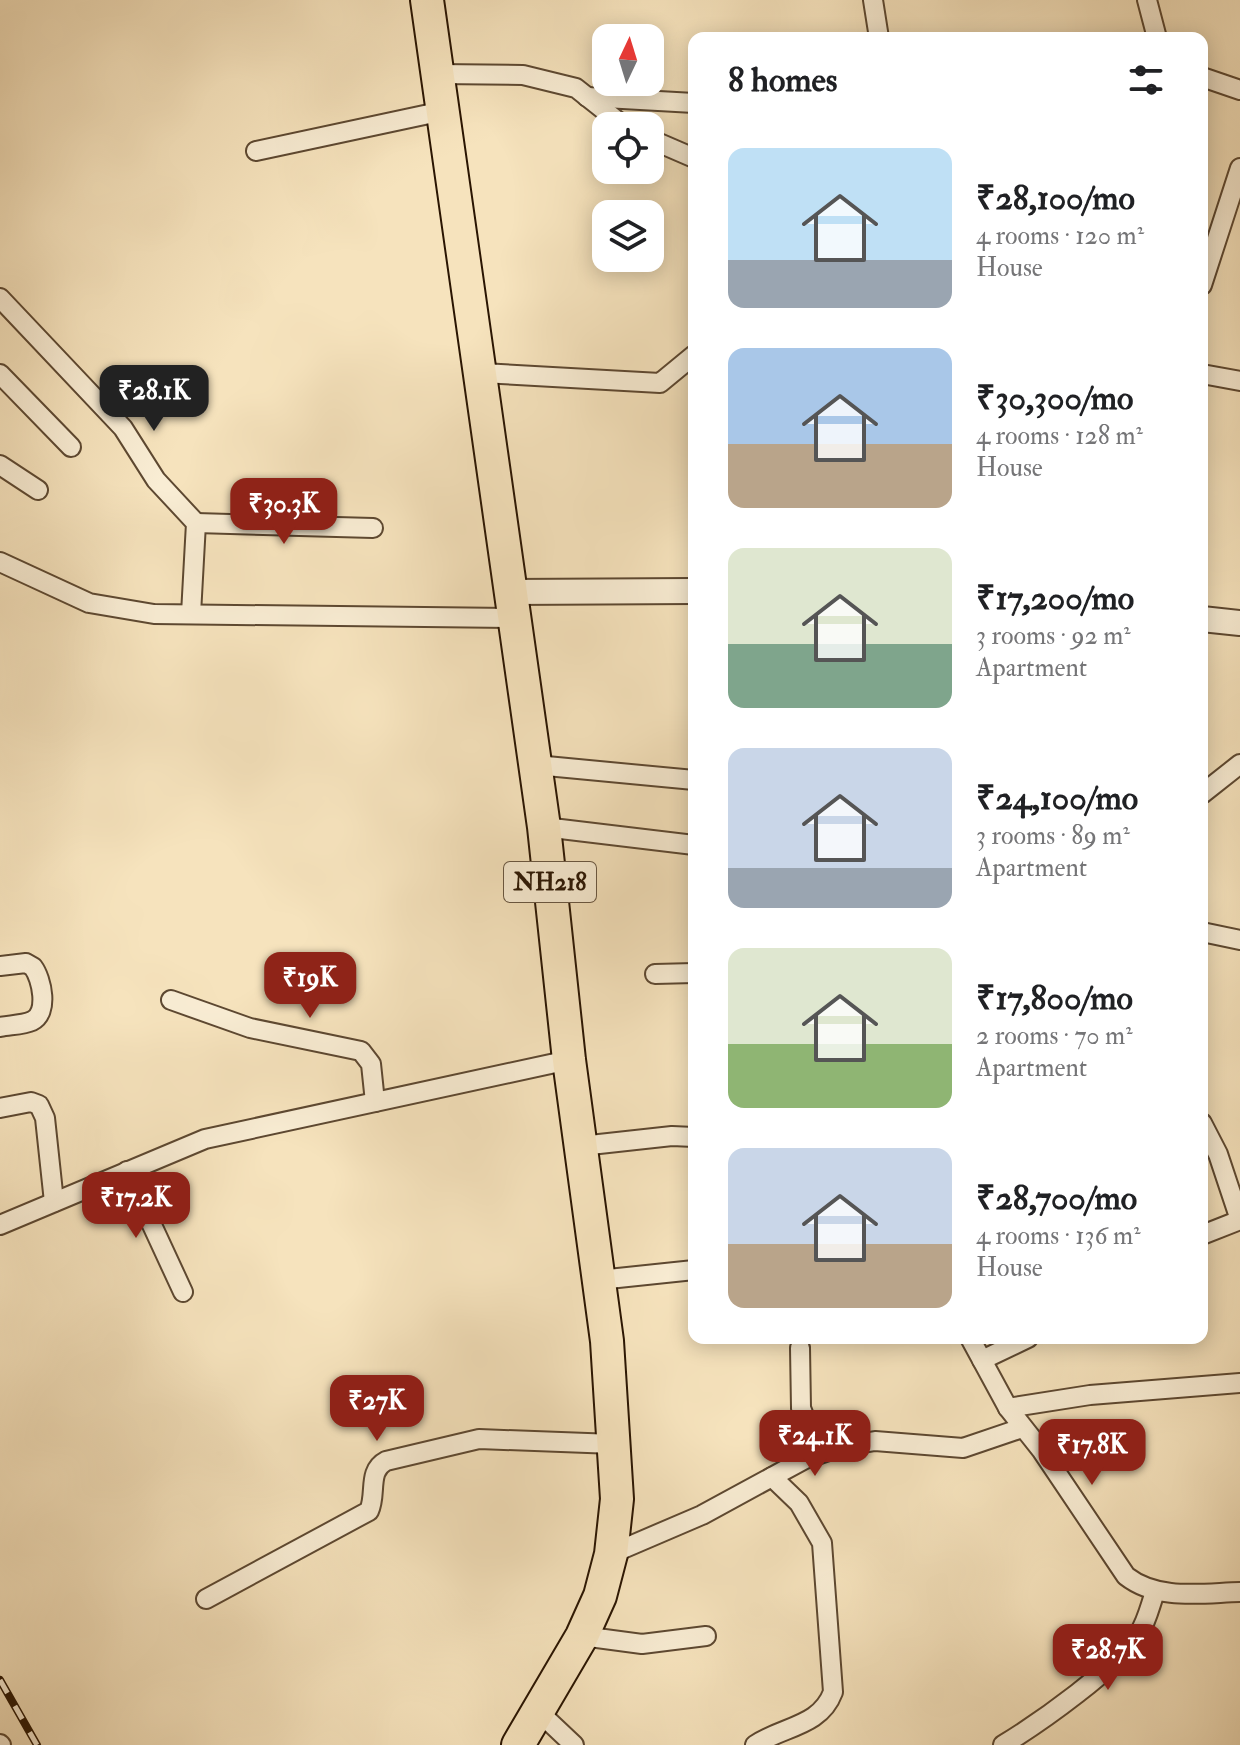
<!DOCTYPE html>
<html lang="en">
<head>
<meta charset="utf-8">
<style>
	body { margin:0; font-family:"IM FELL Double Pica",serif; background:#f6f6f6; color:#202124; height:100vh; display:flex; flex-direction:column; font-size:30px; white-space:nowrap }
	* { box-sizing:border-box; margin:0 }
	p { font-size:26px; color:#757577 }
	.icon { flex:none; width:44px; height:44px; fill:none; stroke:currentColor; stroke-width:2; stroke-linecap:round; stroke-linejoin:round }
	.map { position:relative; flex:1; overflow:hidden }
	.drawer { position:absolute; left:688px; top:32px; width:520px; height:1312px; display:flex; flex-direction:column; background:#fff; border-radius:16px; box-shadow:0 4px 20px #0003 }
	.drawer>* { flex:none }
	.needle { width:52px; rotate:4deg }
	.controls { position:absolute; left:592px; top:24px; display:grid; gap:16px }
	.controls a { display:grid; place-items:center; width:72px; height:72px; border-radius:16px; background:#fff; box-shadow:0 4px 20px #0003; font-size:40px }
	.price { position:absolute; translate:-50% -68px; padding:0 18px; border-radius:16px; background:#8f2418; color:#fff; font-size:26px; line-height:52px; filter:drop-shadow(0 2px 4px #0008) }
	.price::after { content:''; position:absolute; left:50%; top:48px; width:24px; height:18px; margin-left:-12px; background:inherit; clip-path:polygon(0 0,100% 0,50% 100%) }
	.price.selected { background:#222; color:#fff }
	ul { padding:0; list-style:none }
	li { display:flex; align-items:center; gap:24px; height:200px; padding:0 40px }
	li span { display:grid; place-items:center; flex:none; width:224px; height:160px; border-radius:16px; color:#555 }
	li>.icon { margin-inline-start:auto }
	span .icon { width:96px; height:96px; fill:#fffc; stroke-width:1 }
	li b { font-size:34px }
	h2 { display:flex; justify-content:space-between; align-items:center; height:96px; padding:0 40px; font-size:34px }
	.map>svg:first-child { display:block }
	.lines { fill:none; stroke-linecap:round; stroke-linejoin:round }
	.minor-casing { stroke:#5d4831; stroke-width:22 }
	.tertiary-casing { stroke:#5d4831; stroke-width:28 }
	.trunk-casing { stroke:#2a1502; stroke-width:36 }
	.minor { stroke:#f9edd4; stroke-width:18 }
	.tertiary { stroke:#f9edd4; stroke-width:24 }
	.trunk { stroke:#f6e3bd; stroke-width:32 }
	.rail-casing { stroke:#2a1502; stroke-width:8 }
	.rail { stroke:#f9edd4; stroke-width:5; stroke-dasharray:15; stroke-linecap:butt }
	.labels { text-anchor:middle; stroke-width:7; stroke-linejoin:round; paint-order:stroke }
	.shield { fill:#f9edd4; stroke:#685641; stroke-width:2 }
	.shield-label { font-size:24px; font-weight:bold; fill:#2a1502 }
</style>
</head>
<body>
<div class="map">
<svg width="1240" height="1745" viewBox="0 0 1240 1745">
	<rect width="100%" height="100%" fill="#f6e3bd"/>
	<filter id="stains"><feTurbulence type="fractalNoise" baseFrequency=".0025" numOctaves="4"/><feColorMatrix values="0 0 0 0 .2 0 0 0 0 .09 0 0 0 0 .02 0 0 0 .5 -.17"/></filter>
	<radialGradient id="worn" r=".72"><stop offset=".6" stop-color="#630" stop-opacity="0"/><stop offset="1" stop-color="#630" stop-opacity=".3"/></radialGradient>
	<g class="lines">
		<g class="minor-casing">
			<g id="minor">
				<polyline points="873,0 879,38"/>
				<polyline points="1147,0 1157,38"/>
				<polyline points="438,74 523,75 576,88 624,126"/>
				<polyline points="1202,77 1240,90"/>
				<polyline points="587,97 694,103"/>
				<polyline points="650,139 694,158"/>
				<polyline points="256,151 443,111"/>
				<polyline points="1202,285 1240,168"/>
				<polyline points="0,298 123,428 156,480 196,523 191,614"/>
				<polyline points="482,373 660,383 694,355"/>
				<polyline points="0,374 71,447"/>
				<polyline points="1202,374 1240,381"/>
				<polyline points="0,465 38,490"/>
				<polyline points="196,523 373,528"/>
				<polyline points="0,562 89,603 154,614 514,618"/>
				<polyline points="536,765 694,780"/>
				<polyline points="1202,794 1240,764"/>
				<polyline points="544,827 694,845"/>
				<polyline points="1202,932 1240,940"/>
				<path d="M 0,966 L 26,963 L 33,967 C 42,979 49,1013 32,1021 C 23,1025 10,1025 0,1027"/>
				<polyline points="655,974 694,973"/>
				<polyline points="171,1000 250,1028 361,1051 371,1064 375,1102"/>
				<polyline points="0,1108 31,1102 39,1105 45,1118 54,1202"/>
				<polyline points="1202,1123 1218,1154 1240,1220"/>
				<polyline points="581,1146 672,1136 694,1137"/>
				<polyline points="127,1171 183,1292"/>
				<polyline points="0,1225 205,1139 569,1060"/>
				<polyline points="1202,1235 1240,1220"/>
				<polyline points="599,1280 694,1270"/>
				<path d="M 970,1338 L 1008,1408 L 1042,1451 L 1126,1576 C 1158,1601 1202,1593 1240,1592"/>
				<polyline points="800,1348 801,1408 819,1454"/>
				<polyline points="982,1360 1028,1338"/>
				<polyline points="1008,1408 1090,1395 1240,1383"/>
				<polyline points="611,1554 702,1515 805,1459 840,1447 875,1441 963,1448 1022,1428"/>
				<path d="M 206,1599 L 369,1511 C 377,1494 367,1471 386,1461 L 479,1439 L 614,1444"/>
				<polyline points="582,1636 642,1644 706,1636"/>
				<polyline points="539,1712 574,1745"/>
				<polyline points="0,1744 1,1745"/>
				<path d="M 755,1745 C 783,1726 820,1727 833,1692 L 822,1543 L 799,1503 L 772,1477"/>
				<path d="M 1003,1745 C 1039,1723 1118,1668 1139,1633 C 1147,1621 1150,1606 1155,1592"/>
			</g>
		</g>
		<g class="tertiary-casing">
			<g id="tertiary">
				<polyline points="511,592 694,591"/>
				<polyline points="1202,619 1240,623"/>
			</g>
		</g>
		<g class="trunk-casing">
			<polyline id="trunk" points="427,0 544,827 569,1060 607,1341 617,1499 611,1554 600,1596 582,1636 518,1745"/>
		</g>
		<use href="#minor" class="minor"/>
		<use href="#tertiary" class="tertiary"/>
		<use href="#trunk" class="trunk"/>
		<g class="rail-casing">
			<polyline id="rail" points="0,1680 37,1745"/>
		</g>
		<use href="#rail" class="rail"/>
	</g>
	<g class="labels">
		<rect class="shield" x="504" y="862" width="92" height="40" rx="6"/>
		<g class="shield-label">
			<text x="550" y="890">NH218</text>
		</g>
	</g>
	<rect width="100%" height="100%" filter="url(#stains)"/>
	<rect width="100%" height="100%" fill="url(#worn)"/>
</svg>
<div class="controls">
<a><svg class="needle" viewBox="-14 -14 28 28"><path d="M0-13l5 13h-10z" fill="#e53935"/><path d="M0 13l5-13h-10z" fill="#757577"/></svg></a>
<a><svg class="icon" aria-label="locate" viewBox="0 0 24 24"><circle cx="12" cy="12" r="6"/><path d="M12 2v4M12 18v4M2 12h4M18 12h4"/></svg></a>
<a><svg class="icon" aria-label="layers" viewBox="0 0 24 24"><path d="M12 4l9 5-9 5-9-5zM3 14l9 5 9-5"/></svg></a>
</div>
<b class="price selected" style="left:154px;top:433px">₹28.1K</b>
<b class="price" style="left:284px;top:546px">₹30.3K</b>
<b class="price" style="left:310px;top:1020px">₹19K</b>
<b class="price" style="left:136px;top:1240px">₹17.2K</b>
<b class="price" style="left:377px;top:1443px">₹27K</b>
<b class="price" style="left:815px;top:1478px">₹24.1K</b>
<b class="price" style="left:1092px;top:1487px">₹17.8K</b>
<b class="price" style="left:1108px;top:1692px">₹28.7K</b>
<section class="drawer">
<h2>8 homes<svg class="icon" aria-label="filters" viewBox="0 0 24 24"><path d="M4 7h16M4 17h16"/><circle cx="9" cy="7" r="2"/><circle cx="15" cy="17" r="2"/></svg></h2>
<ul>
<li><span style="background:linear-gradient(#bfe0f5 70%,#9aa5b1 0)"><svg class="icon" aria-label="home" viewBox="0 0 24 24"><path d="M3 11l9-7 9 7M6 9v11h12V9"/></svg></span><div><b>₹28,100/mo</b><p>4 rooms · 120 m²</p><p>House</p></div></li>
<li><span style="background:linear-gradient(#a9c7e8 60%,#b9a48a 0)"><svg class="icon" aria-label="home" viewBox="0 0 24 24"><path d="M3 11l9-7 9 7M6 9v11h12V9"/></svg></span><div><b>₹30,300/mo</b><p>4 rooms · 128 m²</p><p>House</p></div></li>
<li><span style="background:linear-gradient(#dfe7d0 60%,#7fa58c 0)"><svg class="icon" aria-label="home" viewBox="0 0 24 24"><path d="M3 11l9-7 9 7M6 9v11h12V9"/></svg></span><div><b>₹17,200/mo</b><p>3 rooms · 92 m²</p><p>Apartment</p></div></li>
<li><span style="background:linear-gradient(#c9d6e8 75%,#9aa5b1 0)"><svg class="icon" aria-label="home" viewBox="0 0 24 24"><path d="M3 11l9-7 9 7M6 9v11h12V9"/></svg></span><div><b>₹24,100/mo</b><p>3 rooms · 89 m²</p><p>Apartment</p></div></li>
<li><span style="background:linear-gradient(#dfe7d0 60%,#8fb573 0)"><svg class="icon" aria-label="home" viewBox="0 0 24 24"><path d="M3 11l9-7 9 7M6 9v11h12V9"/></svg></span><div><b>₹17,800/mo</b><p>2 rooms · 70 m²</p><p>Apartment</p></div></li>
<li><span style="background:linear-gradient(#c9d6e8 60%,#b9a48a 0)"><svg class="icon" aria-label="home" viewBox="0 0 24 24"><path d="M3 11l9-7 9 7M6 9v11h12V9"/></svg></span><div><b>₹28,700/mo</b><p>4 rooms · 136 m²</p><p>House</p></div></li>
</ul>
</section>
</div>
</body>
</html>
